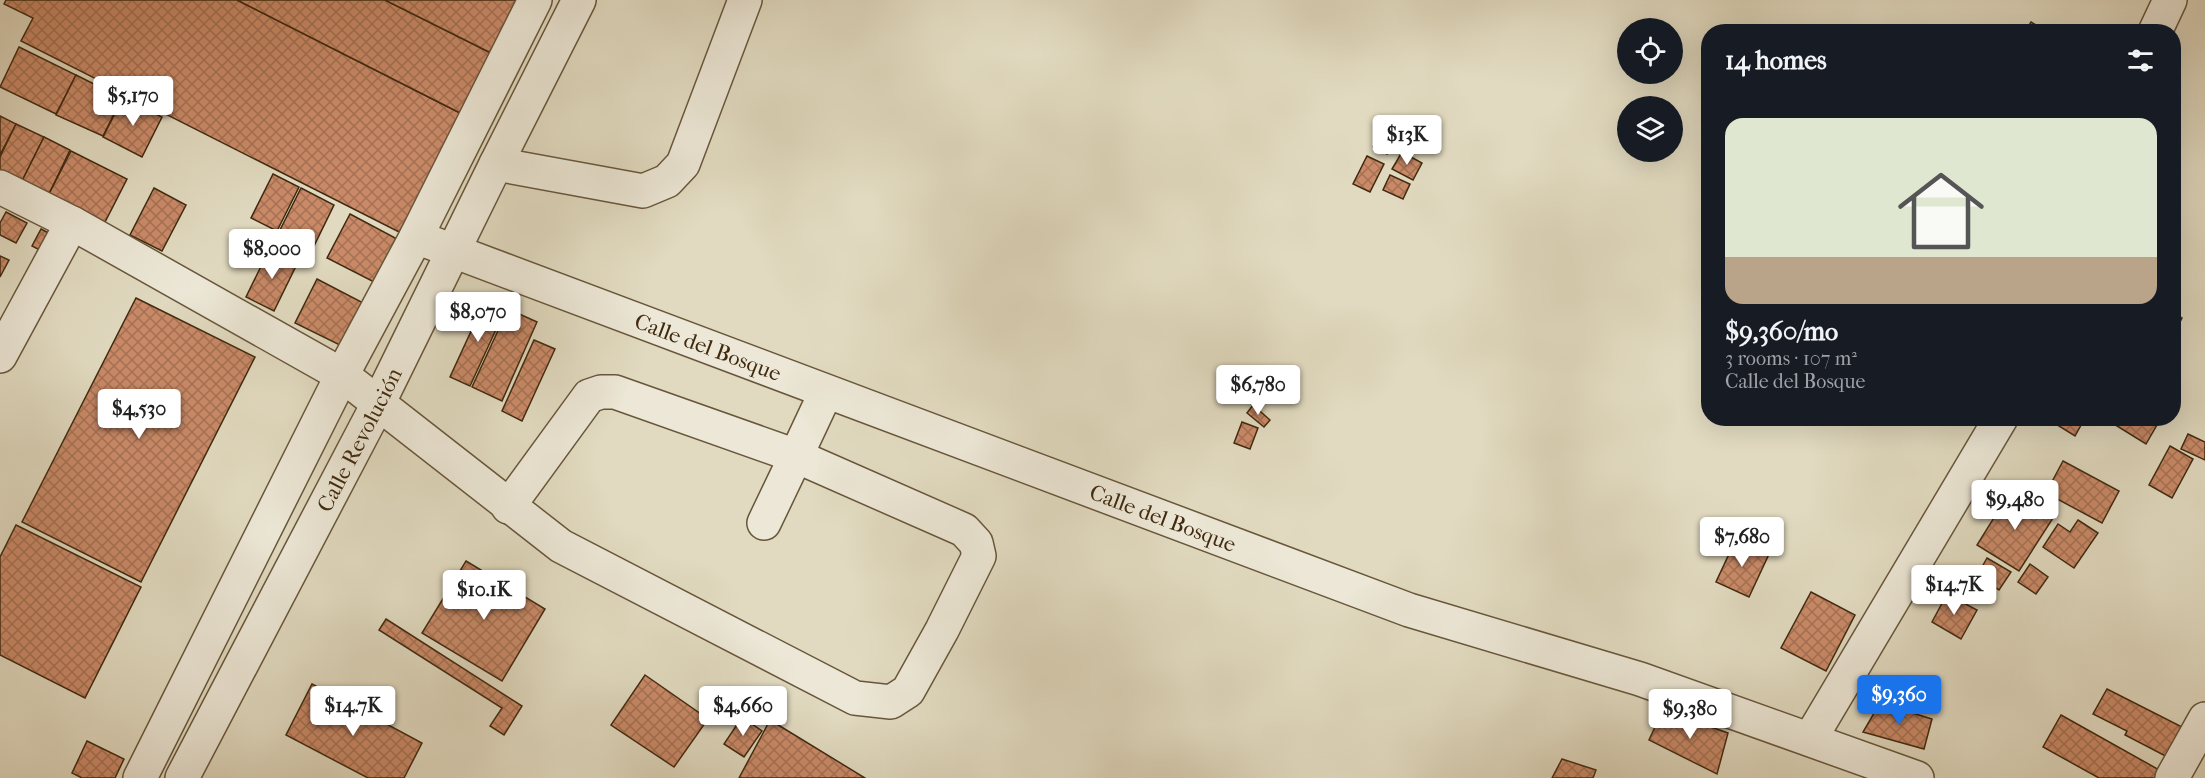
<!DOCTYPE html>
<html lang="en">
<head>
<meta charset="utf-8">
<style>
	body { margin:0; font-family:"IM FELL French Canon",serif; background:#20242c; color:#f1f3f6; height:100vh; display:flex; flex-direction:column; font-size:22px; white-space:nowrap }
	* { box-sizing:border-box; margin:0 }
	p { font-size:20px; color:#9ea1a6 }
	.icon { flex:none; width:33px; height:33px; fill:none; stroke:currentColor; stroke-width:2; stroke-linecap:round; stroke-linejoin:round }
	.map { position:relative; flex:1; overflow:hidden }
	.sheet { position:absolute; left:1701px; top:24px; width:480px; height:402px; display:flex; flex-direction:column; background:#171b24; border-radius:24px; box-shadow:0 6px 24px #0002 }
	.sheet>* { flex:none }
	.tools { position:absolute; left:1617px; top:18px; display:grid; gap:12px }
	.tools a { display:grid; place-items:center; width:66px; height:66px; border-radius:50%; background:#171b24; box-shadow:0 6px 24px #0002; font-size:30px }
	.price { position:absolute; translate:-50% -51px; padding:0 14px; border-radius:6px; background:#fff; color:#222; font-size:20px; line-height:39px; filter:drop-shadow(0 2px 3px #0008) }
	.price::after { content:''; position:absolute; left:50%; top:36px; width:18px; height:14px; margin-left:-9px; background:inherit; clip-path:polygon(0 0,100% 0,50% 100%) }
	.price.on { background:#1a73e8; color:#fff }
	ul { padding:0; list-style:none }
	li { display:grid; align-content:center; gap:12px; height:318px; padding:0 24px }
	li span { display:grid; place-items:center; height:186px; border-radius:18px; color:#555 }
	li>.icon { margin-inline-start:auto }
	span .icon { width:108px; height:108px; fill:#fffc; stroke-width:1 }
	li b { font-size:26px }
	h2 { display:flex; justify-content:space-between; align-items:center; height:72px; padding:0 24px; font-size:26px }
	.map>svg:first-child { display:block }
	.building { fill:url(#building-cross-hatch); stroke:#402a0f; stroke-width:1.5 }
	.lines { fill:none; stroke-linecap:round; stroke-linejoin:round }
	.minor-casing { stroke:#68563b; stroke-width:36 }
	.minor { stroke:#ece7d6; stroke-width:33 }
	.labels { text-anchor:middle; stroke-width:6; stroke-linejoin:round; paint-order:stroke }
	.street-label { font-size:22px; fill:#402a0f; stroke:#ece7d6 }
</style>
</head>
<body>
<div class="map">
<svg width="2205" height="778" viewBox="0 0 2205 778">
	<defs>
		<pattern id="building-cross-hatch" width="8" height="8" patternUnits="userSpaceOnUse" patternTransform="scale(1.5)"><rect width="8" height="8" fill="#ca8a68"/><path d="M0 0l8 8M0 8l8-8" fill="none" stroke="#a57154"/></pattern>
	</defs>
	<rect width="100%" height="100%" fill="#e1dac0"/>
	<filter id="stains"><feTurbulence type="fractalNoise" baseFrequency=".00333" numOctaves="4"/><feColorMatrix values="0 0 0 0 .2 0 0 0 0 .09 0 0 0 0 .02 0 0 0 .5 -.17"/></filter>
	<radialGradient id="worn" r=".72"><stop offset=".6" stop-color="#630" stop-opacity="0"/><stop offset="1" stop-color="#630" stop-opacity=".3"/></radialGradient>
	<g class="building">
		<polygon points="6,0 237,0 466,116 405,235 21,41 33,18 4,4"/>
		<polygon points="237,0 385,0 497,56 466,116"/>
		<polygon points="385,0 525,0 497,56"/>
		<polygon points="2031,22 2048,32 2025,32"/>
		<polygon points="19,47 76,75 56,114 0,87"/>
		<polygon points="76,75 122,98 103,136 56,115"/>
		<polygon points="123,98 162,117 142,157 103,137"/>
		<polygon points="0,116 16,124 0,155"/>
		<polygon points="16,124 44,137 20,185 0,175 0,157"/>
		<polygon points="44,137 70,150 47,198 20,185"/>
		<polygon points="1377,139 1391,146 1387,154 1373,147"/>
		<polygon points="71,151 127,179 103,226 47,198"/>
		<polygon points="1402,152 1422,163 1413,180 1392,169"/>
		<polygon points="1367,156 1384,164 1370,192 1353,184"/>
		<polygon points="273,174 299,187 277,231 251,218"/>
		<polygon points="1390,175 1410,184 1403,199 1383,190"/>
		<polygon points="154,188 186,205 162,251 130,235"/>
		<polygon points="301,188 334,205 313,248 279,232"/>
		<polygon points="6,212 27,223 16,243 0,235 0,223"/>
		<polygon points="350,214 401,241 378,284 327,258"/>
		<polygon points="41,229 58,238 49,255 32,246"/>
		<polygon points="269,250 297,264 274,311 246,297"/>
		<polygon points="0,256 9,260 0,277"/>
		<polygon points="317,279 371,307 350,350 295,323"/>
		<polygon points="136,298 255,357 141,582 22,522"/>
		<polygon points="485,301 505,310 470,386 450,377"/>
		<polygon points="508,309 537,322 502,401 472,387"/>
		<polygon points="2174,313 2182,318 2174,334"/>
		<polygon points="534,340 555,349 522,421 502,411"/>
		<polygon points="1253,405 1270,420 1264,427 1247,413"/>
		<polygon points="2046,418 2085,418 2075,436"/>
		<polygon points="2104,418 2161,418 2146,444"/>
		<polygon points="1242,422 1258,428 1250,449 1234,443"/>
		<polygon points="2188,434 2205,442 2205,460 2181,449"/>
		<polygon points="2170,446 2193,459 2172,498 2149,485"/>
		<polygon points="2063,461 2119,491 2102,523 2046,493"/>
		<polygon points="2010,492 2053,518 2019,571 1977,545"/>
		<polygon points="2078,520 2098,533 2074,568 2043,547 2058,524 2070,532"/>
		<polygon points="16,525 141,587 85,698 0,655 0,557"/>
		<polygon points="1736,539 1769,554 1749,597 1716,582"/>
		<polygon points="1987,558 2011,572 1999,590 1977,576"/>
		<polygon points="466,561 545,609 502,681 422,633"/>
		<polygon points="2030,564 2048,577 2036,594 2018,582"/>
		<polygon points="1811,592 1855,615 1826,671 1781,648"/>
		<polygon points="1947,594 1977,610 1961,639 1932,622"/>
		<polygon points="386,619 522,706 504,735 490,726 502,708 379,630"/>
		<polygon points="645,675 708,719 674,767 611,725"/>
		<polygon points="312,684 422,743 404,778 368,778 286,735"/>
		<polygon points="2107,689 2190,731 2175,761 2125,735 2127,731 2093,714"/>
		<polygon points="1880,703 1932,719 1924,749 1863,732"/>
		<polygon points="1663,710 1728,733 1717,774 1649,740"/>
		<polygon points="2061,715 2170,776 2169,778 2099,778 2043,747"/>
		<polygon points="742,717 762,731 744,757 724,744"/>
		<polygon points="770,720 865,778 739,778"/>
		<polygon points="87,741 124,759 115,778 82,778 72,773"/>
		<polygon points="1562,759 1596,770 1593,778 1552,778"/>
	</g>
	<g class="lines">
		<g class="minor-casing">
			<g id="minor">
				<polyline points="2155,32 2170,0"/>
				<polyline points="496,164 643,191 667,181 683,164 745,0"/>
				<polyline points="0,187 72,223 342,375 561,546 855,698 891,702 908,691 942,630 979,556 976,543 964,530 796,456 764,523"/>
				<path id="s1" d="M 416,237 L 1409,610 L 1640,679 L 1917,778"/>
				<polyline points="0,356 72,223"/>
				<polyline points="508,507 589,396 601,392 615,392 796,456 826,392"/>
				<polyline points="1810,739 2001,418"/>
				<polyline points="140,778 342,375 416,237 535,0"/>
				<path id="s2" d="M 182,778 L 378,404 L 496,164 L 579,0"/>
				<polyline points="2172,778 2205,719"/>
			</g>
		</g>
		<use href="#minor" class="minor"/>
	</g>
	<g class="labels">
		<g class="street-label">
			<text dy="8" stroke="none"><textPath href="#s1" startOffset="312">Calle del Bosque</textPath></text>
			<text dy="8" stroke="none"><textPath href="#s2" startOffset="382">Calle Revolución</textPath></text>
			<text dy="8" stroke="none"><textPath href="#s1" startOffset="798">Calle del Bosque</textPath></text>
		</g>
	</g>
	<rect width="100%" height="100%" filter="url(#stains)"/>
	<rect width="100%" height="100%" fill="url(#worn)"/>
</svg>
<div class="tools">
<a><svg class="icon" aria-label="locate" viewBox="0 0 24 24"><circle cx="12" cy="12" r="6"/><path d="M12 2v4M12 18v4M2 12h4M18 12h4"/></svg></a>
<a><svg class="icon" aria-label="layers" viewBox="0 0 24 24"><path d="M12 4l9 5-9 5-9-5zM3 14l9 5 9-5"/></svg></a>
</div>
<b class="price" style="left:133px;top:127px">$5,170</b>
<b class="price" style="left:1407px;top:166px">$13K</b>
<b class="price" style="left:272px;top:280px">$8,000</b>
<b class="price" style="left:478px;top:343px">$8,070</b>
<b class="price" style="left:1258px;top:416px">$6,780</b>
<b class="price" style="left:139px;top:440px">$4,530</b>
<b class="price" style="left:2015px;top:531px">$9,480</b>
<b class="price" style="left:1742px;top:568px">$7,680</b>
<b class="price" style="left:1954px;top:616px">$14.7K</b>
<b class="price" style="left:484px;top:621px">$10.1K</b>
<b class="price on" style="left:1899px;top:726px">$9,360</b>
<b class="price" style="left:353px;top:737px">$14.7K</b>
<b class="price" style="left:743px;top:737px">$4,660</b>
<b class="price" style="left:1690px;top:740px">$9,380</b>
<section class="sheet">
<h2>14 homes<svg class="icon" aria-label="filters" viewBox="0 0 24 24"><path d="M4 7h16M4 17h16"/><circle cx="9" cy="7" r="2"/><circle cx="15" cy="17" r="2"/></svg></h2>
<ul>
<li><span style="background:linear-gradient(#dfe7d0 75%,#b9a48a 0)"><svg class="icon" aria-label="home" viewBox="0 0 24 24"><path d="M3 11l9-7 9 7M6 9v11h12V9"/></svg></span><div><b>$9,360/mo</b><p>3 rooms · 107 m²</p><p>Calle del Bosque</p></div></li>
</ul>
</section>
</div>
</body>
</html>
